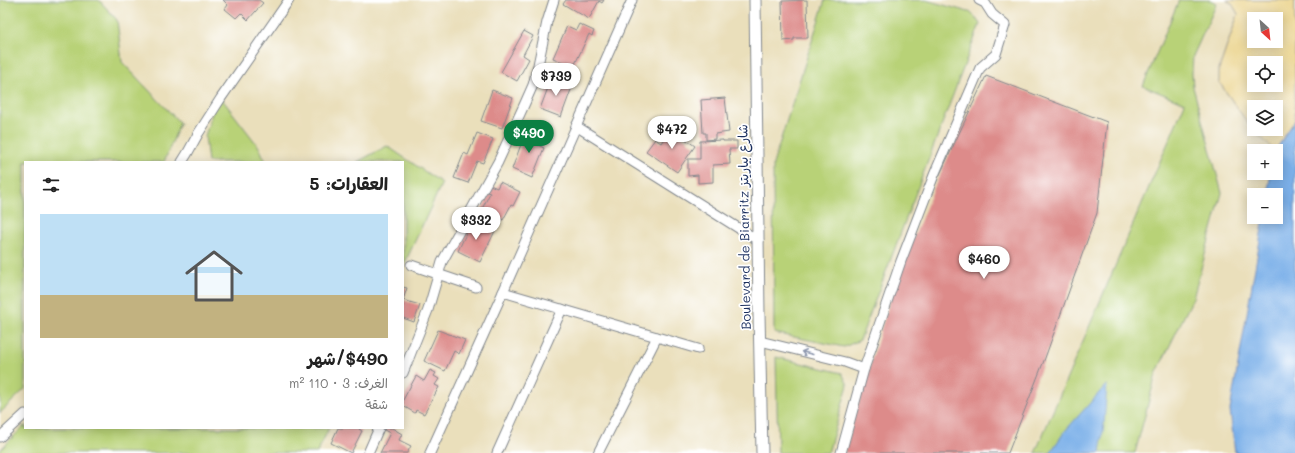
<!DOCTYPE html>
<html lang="ar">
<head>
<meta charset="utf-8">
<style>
	body { margin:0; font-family:Mali,"Playpen Sans Arabic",sans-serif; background:#f2f2f2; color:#222; direction:rtl; height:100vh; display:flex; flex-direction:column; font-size:15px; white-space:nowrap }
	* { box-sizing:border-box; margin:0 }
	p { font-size:13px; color:#767676 }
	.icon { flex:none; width:22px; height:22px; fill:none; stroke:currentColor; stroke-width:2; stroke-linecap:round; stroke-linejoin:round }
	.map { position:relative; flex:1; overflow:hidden; direction:ltr }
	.details { position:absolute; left:24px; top:161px; width:380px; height:268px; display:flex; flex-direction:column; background:#fff; border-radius:0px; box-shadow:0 2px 10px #0003; direction:rtl }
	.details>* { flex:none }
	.needle { width:26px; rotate:153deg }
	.tools { position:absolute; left:1247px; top:12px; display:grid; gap:8px }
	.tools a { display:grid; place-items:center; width:36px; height:36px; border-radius:0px; background:#fff; box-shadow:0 2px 10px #0003; font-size:20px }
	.price { position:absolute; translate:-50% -34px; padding:0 9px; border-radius:14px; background:#fff; color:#222; font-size:13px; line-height:26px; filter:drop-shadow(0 1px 2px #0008) }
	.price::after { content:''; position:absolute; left:50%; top:24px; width:12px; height:9px; margin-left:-6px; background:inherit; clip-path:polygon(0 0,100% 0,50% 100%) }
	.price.current { background:#0b8043; color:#fff }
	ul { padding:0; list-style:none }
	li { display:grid; align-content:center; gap:8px; height:212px; padding:0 16px }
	li span { display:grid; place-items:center; height:124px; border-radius:0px; color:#555 }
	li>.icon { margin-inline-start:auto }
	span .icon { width:72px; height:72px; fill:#fffc; stroke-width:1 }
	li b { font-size:17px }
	h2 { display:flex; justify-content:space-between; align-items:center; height:48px; padding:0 16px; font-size:17px }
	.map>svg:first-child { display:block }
	.green { fill:#b8d277; stroke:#6a806a }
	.sand { fill:#eeda9e; stroke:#84847e; fill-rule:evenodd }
	.water { fill:#7bb0e9; stroke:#4b70a4 }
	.building { fill:#dd8b8a }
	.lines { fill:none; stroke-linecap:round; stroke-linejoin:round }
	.minor-casing { stroke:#82878c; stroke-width:11 }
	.tertiary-casing { stroke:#82878c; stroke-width:13 }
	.minor { stroke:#fff; stroke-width:9 }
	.tertiary { stroke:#fff; stroke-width:11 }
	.oneway { stroke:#8d97ae }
	.labels { text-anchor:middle; stroke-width:3.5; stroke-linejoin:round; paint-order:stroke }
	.street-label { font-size:13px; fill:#1b2f5e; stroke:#fff }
</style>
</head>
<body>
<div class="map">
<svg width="1295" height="453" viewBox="0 0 1295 453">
	<rect width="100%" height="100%" fill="#fff"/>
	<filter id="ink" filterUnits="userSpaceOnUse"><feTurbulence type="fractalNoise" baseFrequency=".025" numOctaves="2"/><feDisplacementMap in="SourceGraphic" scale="8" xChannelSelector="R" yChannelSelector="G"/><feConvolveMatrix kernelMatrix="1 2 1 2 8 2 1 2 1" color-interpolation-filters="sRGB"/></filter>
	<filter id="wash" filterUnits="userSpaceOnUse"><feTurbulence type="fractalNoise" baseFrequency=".012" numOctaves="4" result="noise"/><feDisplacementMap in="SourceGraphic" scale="16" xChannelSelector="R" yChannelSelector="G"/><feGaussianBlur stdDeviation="0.9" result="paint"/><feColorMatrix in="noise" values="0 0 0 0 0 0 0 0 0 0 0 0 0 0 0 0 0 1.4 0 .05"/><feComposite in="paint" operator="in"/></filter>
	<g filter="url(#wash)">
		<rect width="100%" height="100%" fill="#eadfbb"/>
		<g class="green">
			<polygon points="0,0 99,0 117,20 122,62 180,123 164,162 25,162 25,389 0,413"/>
			<polygon points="825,0 926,0 972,13 980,24 860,340 844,347 774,333 773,164"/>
			<polygon points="1179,0 1210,0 1217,3 1193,56 1192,73 1193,87 1222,193 1193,298 1156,374 1135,453 1035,453 1185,103 1143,86"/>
			<polygon points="218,94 259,147 266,162 208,162 205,136"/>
			<polygon points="387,146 442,183 403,267 403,162 357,162"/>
			<polygon points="776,357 842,373 848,385 828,453 778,453"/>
			<polygon points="25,425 25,428 329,428 317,453 0,453 0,450"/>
		</g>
		<path class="sand" d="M 1226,0 L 1295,0 L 1295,120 L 1275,151 L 1252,129 L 1219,82 L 1219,69 L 1238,14 L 1232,4 ZM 1254,19 L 1276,19 L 1276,41 L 1254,41 ZM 1254,63 L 1276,63 L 1276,85 L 1254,85 ZM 1254,107 L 1276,107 L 1276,129 L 1254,129 Z"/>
		<g class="water">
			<polygon points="1295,120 1295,453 1235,453 1230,410 1264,217 1276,217 1276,195 1267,195 1271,173 1276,173 1275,151"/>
			<polygon points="1107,384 1104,424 1100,453 1050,453 1065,431"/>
		</g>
		<g id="blocks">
			<g class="building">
				<polygon points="223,0 259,0 263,3 248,20 241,13 236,18 225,9 228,5"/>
				<polygon points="566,0 604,0 602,3 599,1 589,19 563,4"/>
				<polygon points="807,0 808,38 794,38 794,40 783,41 782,1"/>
				<polygon points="579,24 594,31 592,36 589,34 575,64 568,62 567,64 553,58 567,26 576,30"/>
				<polygon points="524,31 533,36 523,55 529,59 517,81 501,72"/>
				<polygon points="986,76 1107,122 1097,213 1045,358 1008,453 844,453 855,413 896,281 935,185"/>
				<polygon points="552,77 565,82 564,84 572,87 561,117 540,109"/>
				<polygon points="492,90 513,98 502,128 481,121"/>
				<polygon points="725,98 729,132 715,134 715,139 706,140 706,133 703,133 701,100"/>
				<polygon points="527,128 540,133 536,144 544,148 532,178 512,169"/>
				<polygon points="671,129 695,146 677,172 646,151 655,139 661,143"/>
				<polygon points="477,133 493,139 483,163 477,161 468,183 454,178 464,153 468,155"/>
				<polygon points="723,140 723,141 737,141 737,149 729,149 730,164 713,165 713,182 698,183 698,175 688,176 688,159 700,159 700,141"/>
				<polygon points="500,182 520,192 513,206 511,205 503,220 487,213 485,216 478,213 476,218 471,216 475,207 481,211 490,193 487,192 490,185 497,188"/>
				<polygon points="472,221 495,231 480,262 458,251"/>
				<polygon points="403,287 407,288 403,300 420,305 414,322 403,318"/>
				<polygon points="438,330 465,340 459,354 454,351 445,371 424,361"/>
				<polygon points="430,370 436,373 434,376 439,379 435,385 439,387 424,414 416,410 415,413 403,406 403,400 416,376 424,381"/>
				<polygon points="338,428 360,428 359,429 362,431 351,453 331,443"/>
				<polygon points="385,428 392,428 402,434 399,440 411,446 407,453 380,453 390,433 384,430"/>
			</g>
		</g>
	</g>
	<g filter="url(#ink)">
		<use href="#blocks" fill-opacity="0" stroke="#82878c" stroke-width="1"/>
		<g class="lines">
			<g class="minor-casing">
				<g id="minor">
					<polyline points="576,126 759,241"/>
					<polyline points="182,162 187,154 198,134 221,98 289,0"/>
					<polyline points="411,265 476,287"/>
					<polyline points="503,292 698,349"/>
					<polyline points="760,341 845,362 864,369"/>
					<polyline points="403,373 428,310 442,262 498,162 525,103 533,85 538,65 547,22 554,0"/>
					<polyline points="0,437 25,414"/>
					<polyline points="368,453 379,428"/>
					<polyline points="430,453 503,292 632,0"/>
					<polyline points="497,453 562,309"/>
					<polyline points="598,453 657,337"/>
					<polyline points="841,453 864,369 901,261 934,175 980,68 996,54 1005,25 992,14 985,3 979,0"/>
				</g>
			</g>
			<g class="tertiary-casing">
				<polyline id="tertiary" points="755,0 759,314 762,453"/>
			</g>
			<use href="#minor" class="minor"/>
			<use href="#tertiary" class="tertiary"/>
		</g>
		<defs><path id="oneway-shaft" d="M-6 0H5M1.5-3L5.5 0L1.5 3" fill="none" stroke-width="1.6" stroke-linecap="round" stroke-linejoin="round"/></defs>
		<use class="oneway" href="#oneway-shaft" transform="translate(807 353) rotate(-166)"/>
	</g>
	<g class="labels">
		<g class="street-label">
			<text transform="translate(744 227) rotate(-91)" y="5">Boulevard de Biarritz شارع بياريتز</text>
		</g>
	</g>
</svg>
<div class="tools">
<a><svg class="needle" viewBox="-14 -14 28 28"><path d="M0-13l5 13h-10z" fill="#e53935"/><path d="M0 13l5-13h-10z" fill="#767676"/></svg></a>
<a><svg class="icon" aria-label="locate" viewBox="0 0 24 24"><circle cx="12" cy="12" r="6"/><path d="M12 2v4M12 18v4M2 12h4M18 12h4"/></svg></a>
<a><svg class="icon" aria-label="layers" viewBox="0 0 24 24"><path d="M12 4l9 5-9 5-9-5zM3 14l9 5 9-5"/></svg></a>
<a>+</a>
<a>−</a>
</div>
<b class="price" style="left:556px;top:97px">$739</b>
<b class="price" style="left:672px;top:150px">$472</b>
<b class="price current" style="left:529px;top:154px">$490</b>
<b class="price" style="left:476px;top:241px">$332</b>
<b class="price" style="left:984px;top:280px">$460</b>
<section class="details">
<h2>العقارات: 5<svg class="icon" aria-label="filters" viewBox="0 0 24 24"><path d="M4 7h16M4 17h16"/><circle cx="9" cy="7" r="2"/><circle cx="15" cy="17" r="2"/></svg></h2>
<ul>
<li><span style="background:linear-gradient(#bfe0f5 65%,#c2b280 0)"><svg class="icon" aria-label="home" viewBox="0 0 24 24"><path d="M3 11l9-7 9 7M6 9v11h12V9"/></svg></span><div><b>$490/شهر</b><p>الغرف: 3 · 110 m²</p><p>شقة</p></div></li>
</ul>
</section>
</div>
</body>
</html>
